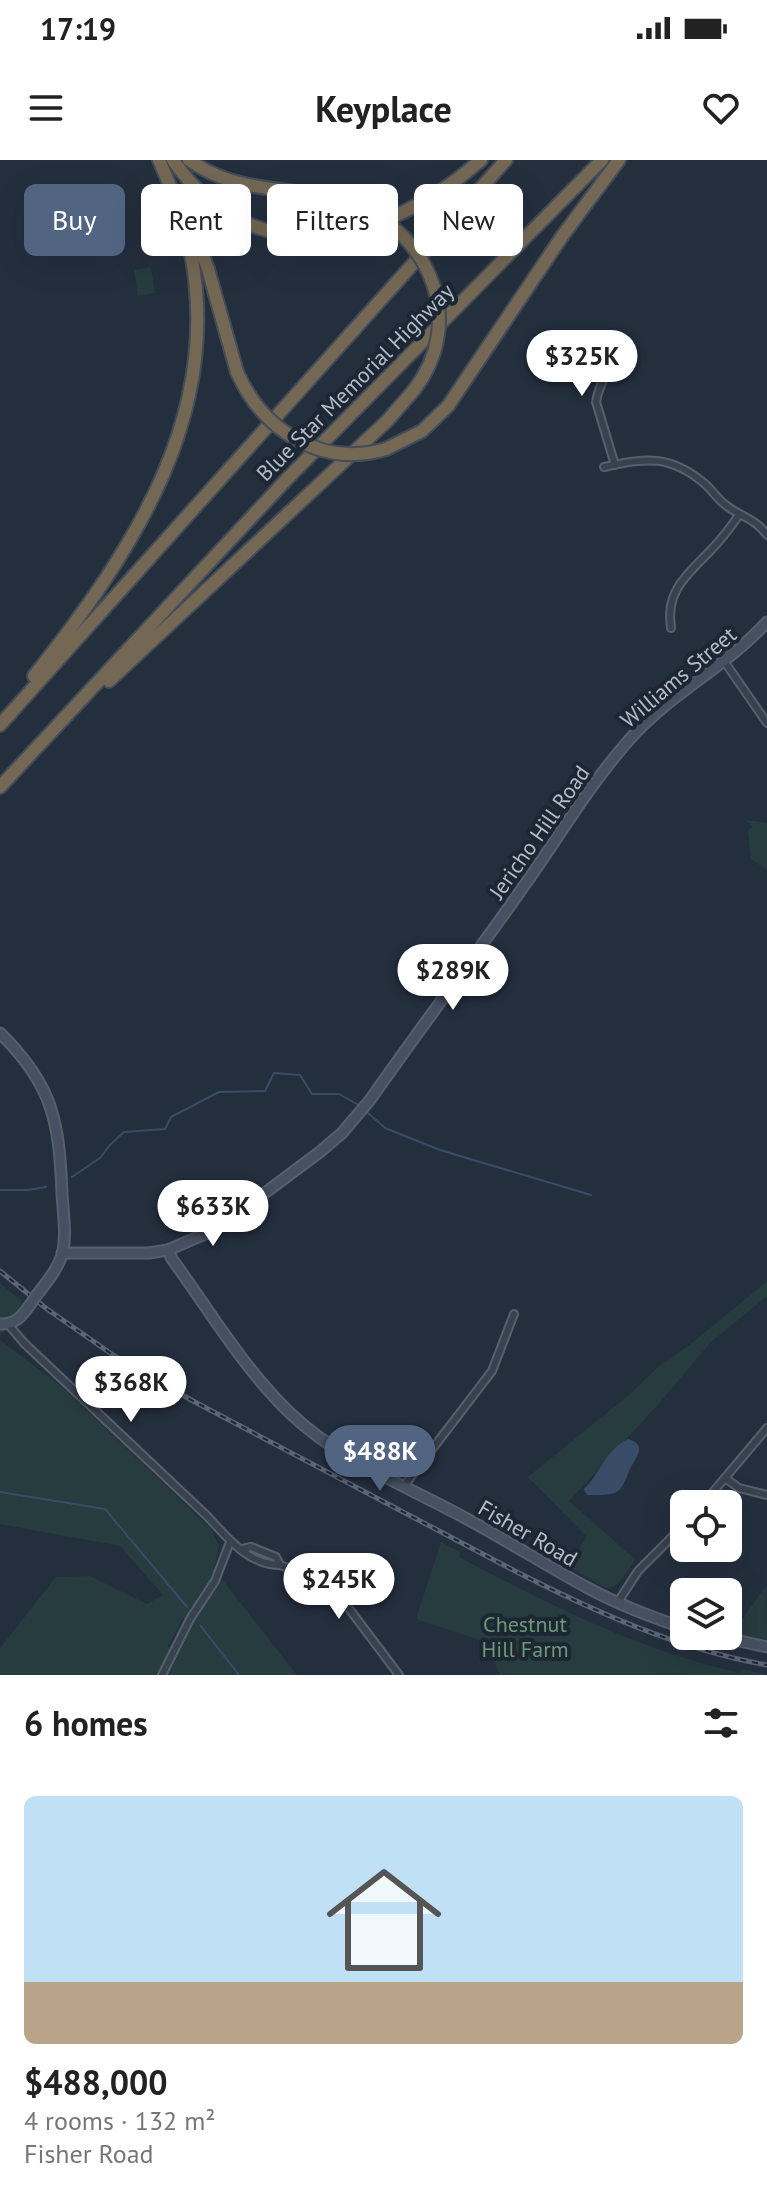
<!DOCTYPE html>
<html lang="en">
<head>
<meta charset="utf-8">
<style>
	body { margin:0; font-family:"PT Sans",sans-serif; background:#f2f2f2; color:#222; height:100vh; display:flex; flex-direction:column; font-size:30px; white-space:nowrap }
	* { box-sizing:border-box; margin:0 }
	p { font-size:26px; color:#767676 }
	.icon { flex:none; width:44px; height:44px; fill:none; stroke:currentColor; stroke-width:2; stroke-linecap:round; stroke-linejoin:round }
	.map { position:relative; height:1515px; overflow:hidden }
	.details { display:flex; flex-direction:column; background:#fff; flex:1 }
	.details>* { flex:none }
	.banner { position:absolute; left:24px; top:24px; width:720px; height:72px; display:flex; gap:16px }
	.fabs { position:absolute; left:670px; top:1330px; display:grid; gap:16px }
	.fabs a { display:grid; place-items:center; width:72px; height:72px; border-radius:12px; background:#fff; box-shadow:0 8px 32px #0002; font-size:40px }
	.price { position:absolute; translate:-50% -68px; padding:0 18px; border-radius:28px; background:#fff; color:#222; font-size:26px; line-height:52px; filter:drop-shadow(0 2px 4px #0008) }
	.price::after { content:''; position:absolute; left:50%; top:48px; width:24px; height:18px; margin-left:-12px; background:inherit; clip-path:polygon(0 0,100% 0,50% 100%) }
	.price.on { background:#516482; color:#fff }
	ul { padding:0; list-style:none }
	li { display:grid; align-content:center; gap:16px; height:424px; padding:0 24px }
	li+li { border-top:2px solid #e0e0e0 }
	li span { display:grid; place-items:center; height:248px; border-radius:12px; color:#555 }
	li>.icon { margin-inline-start:auto }
	span .icon { width:144px; height:144px; fill:#fffc; stroke-width:1 }
	li b { font-size:34px }
	h2 { display:flex; justify-content:space-between; align-items:center; height:96px; padding:0 24px; font-size:34px }
	.pill { padding:0 28px; border-radius:12px; background:#fff; box-shadow:0 8px 32px #0002; font-size:28px; line-height:72px }
	.pill.on { background:#516482; color:#fff }
	.status { display:flex; justify-content:space-between; align-items:center; height:56px; padding:0 40px; background:#fff; direction:ltr }
	.status svg { height:22px; fill:currentColor }
	header { display:flex; justify-content:space-between; align-items:center; height:104px; padding:0 24px; background:#fff; font-size:36px; font-weight:700 }
	.map>svg:first-child { display:block }
	.green { fill:#263c3f; fill-rule:evenodd }
	.water { fill:#394c67 }
	.lines { fill:none; stroke-linecap:round; stroke-linejoin:round }
	.stream { stroke:#394c67; stroke-width:2 }
	.street-casing { stroke:#565f6c; stroke-width:10 }
	.secondary-casing { stroke:#565f6c; stroke-width:13 }
	.highway-casing { stroke:#434c59; stroke-width:16 }
	.street { stroke:#38414e; stroke-width:6 }
	.secondary { stroke:#465061; stroke-width:9 }
	.highway { stroke:#746855; stroke-width:12 }
	.rail-casing { stroke:#5a6575; stroke-width:5 }
	.rail { stroke:#1d2633; stroke-width:2; stroke-dasharray:6; stroke-linecap:butt }
	.secondary-bridge-casing { stroke:#565f6c; stroke-width:13; stroke-linecap:butt }
	.highway-bridge-casing { stroke:#434c59; stroke-width:16; stroke-linecap:butt }
	.secondary-bridge { stroke:#465061; stroke-width:9 }
	.highway-bridge { stroke:#746855; stroke-width:12 }
	.labels { text-anchor:middle; stroke-width:8; stroke-linejoin:round; paint-order:stroke }
	.street-label { font-size:22px; fill:#b4bcc9; stroke:#1d2633 }
	.park-label { font-size:22px; fill:#6b9a76; stroke:#1d2633 }
</style>
</head>
<body>
<div class="status"><b>17:19</b><svg viewBox="0 0 49 12"><path d="M0 12V9h3v3zM5 12V6h3v6zM10 12V3h3v9zM15 12V0h3v12zM26 1h20v11H26zM47 4h2v5h-2z"/></svg></div>
<header><svg class="icon" aria-label="menu" viewBox="0 0 24 24"><path d="M4 6h16M4 12h16M4 18h16"/></svg>Keyplace<svg class="icon" aria-label="heart" viewBox="0 0 24 24"><path d="M12 20l-8-8c-3-5 5-10 8-4 3-6 11-1 8 4z"/></svg></header>
<div class="map">
<svg width="767" height="1515" viewBox="0 0 767 1515">
	<rect width="100%" height="100%" fill="#242f3e"/>
	<g class="green">
		<polygon points="151,107 155,133 138,136 134,110"/>
		<polygon points="746,660 767,663 767,710 751,699 748,671 752,667"/>
		<path d="M 767,1121 L 767,1136 L 711,1182 L 655,1248 L 569,1341 L 636,1400 C 627,1410 620,1428 606,1428 L 566,1405 L 587,1377 L 528,1317 L 630,1234 L 658,1207 L 692,1183 Z"/>
		<polygon points="0,1123 25,1144 0,1175"/>
		<path d="M 0,1180 L 61,1226 L 211,1369 L 219,1386 L 214,1409 L 297,1515 L 0,1515 L 0,1488 L 56,1417 L 90,1416 L 147,1444 L 163,1435 L 120,1386 L 0,1364 ZM 183,1458 L 191,1467 L 177,1496 L 168,1486 Z"/>
		<path d="M 441,1382 L 460,1392 L 459,1397 C 552,1446 636,1489 740,1513 L 742,1509 L 767,1515 L 500,1515 L 486,1482 L 416,1459 Z"/>
		<polygon points="766,1426 767,1480 732,1473"/>
	</g>
	<path class="water" d="M 628,1279 C 648,1285 636,1297 630,1309 C 627,1315 624,1327 618,1331 C 612,1336 595,1335 587,1335 L 584,1329 C 600,1314 606,1289 628,1279 Z"/>
	<g class="lines">
		<g class="stream">
			<polyline points="367,952 385,968 440,990 591,1035"/>
			<polyline points="72,1017 100,998 110,985 124,972 165,969 171,957 219,932 265,931 274,913 300,915 312,934 339,934 357,944"/>
			<polyline points="0,1030 28,1030 46,1027"/>
			<polyline points="0,1332 105,1349 187,1447"/>
			<polyline points="200,1465 239,1515"/>
		</g>
		<g class="street-casing">
			<g id="street">
				<path d="M 615,305 L 596,242 C 599,224 613,198 628,188"/>
				<path d="M 604,307 C 646,298 670,294 705,324 C 713,331 718,340 727,346 C 741,357 756,359 767,375"/>
				<path d="M 671,468 C 665,431 687,415 710,391 C 721,380 730,368 739,355"/>
				<polyline points="724,501 767,563"/>
				<path d="M 8,1164 L 24,1183 L 207,1356 C 227,1377 248,1405 280,1405 L 276,1397 L 251,1387 L 242,1389"/>
				<polyline points="725,1318 739,1328 767,1335"/>
				<polyline points="404,1326 492,1211 514,1154"/>
				<polyline points="703,1344 767,1268"/>
				<polyline points="280,1405 325,1422 338,1434 399,1515"/>
				<polyline points="618,1442 638,1411 684,1365"/>
				<polyline points="162,1515 190,1459 215,1421 230,1382"/>
			</g>
		</g>
		<g class="secondary-casing">
			<g id="secondary">
				<path d="M 0,873 C 53,925 59,961 62,1033 C 63,1053 67,1075 62,1095 C 57,1110 46,1123 36,1136"/>
				<path d="M 168,1090 L 172,1099 C 210,1151 243,1208 290,1253 C 340,1301 407,1326 467,1359 C 508,1381 547,1406 588,1428 C 619,1445 651,1457 684,1468"/>
				<path d="M 62,1093 L 149,1093 L 168,1090 L 205,1074 L 254,1041 L 321,991 L 342,973 L 370,940 C 421,867 475,796 526,723 C 560,675 590,624 629,580 C 669,534 726,507 767,462"/>
				<path d="M 0,1164 C 15,1165 22,1156 30,1145"/>
				<polyline points="717,1476 767,1487"/>
			</g>
		</g>
		<g class="highway-casing">
			<g id="highway">
				<path d="M 173,0 C 254,118 388,82 481,0"/>
				<path d="M 189,0 C 240,37 299,25 356,44"/>
				<polyline points="191,64 208,109 237,212"/>
				<polyline points="386,289 422,271 448,246 563,75 619,0"/>
				<path d="M 34,516 C 134,390 228,248 188,80 C 182,52 170,26 159,0"/>
				<polyline points="109,521 387,261 414,230"/>
				<polyline points="0,565 506,0"/>
				<polyline points="0,627 287,319 602,0"/>
			</g>
		</g>
		<use href="#street" class="street"/>
		<use href="#secondary" class="secondary"/>
		<use href="#highway" class="highway"/>
		<g class="rail-casing">
			<path id="rail" d="M 0,1111 L 47,1149 L 113,1195 L 193,1241 L 513,1410 C 593,1451 677,1489 767,1505"/>
		</g>
		<use href="#rail" class="rail"/>
		<g class="secondary-bridge-casing">
			<polyline id="secondary-bridge" points="30,1145 36,1136"/>
		</g>
		<g class="highway-bridge-casing">
			<g id="highway-bridge">
				<path d="M 356,44 C 430,76 467,161 414,230"/>
				<path d="M 237,212 C 263,271 322,308 386,289"/>
			</g>
		</g>
		<use href="#secondary-bridge" class="secondary-bridge"/>
		<use href="#highway-bridge" class="highway-bridge"/>
	</g>
	<g class="labels">
		<g class="street-label">
			<text transform="translate(355 222) rotate(-45)" y="8">Blue Star Memorial Highway</text>
			<text transform="translate(678 517) rotate(-40)" y="8">Williams Street</text>
			<text transform="translate(539 672) rotate(-55)" y="8">Jericho Hill Road</text>
			<text transform="translate(528 1373) rotate(30)" y="8">Fisher Road</text>
		</g>
		<g class="park-label">
			<text x="525" y="1472">Chestnut<tspan x="525" dy="25">Hill Farm</tspan></text>
		</g>
	</g>
</svg>
<div class="fabs">
<a><svg class="icon" aria-label="locate" viewBox="0 0 24 24"><circle cx="12" cy="12" r="6"/><path d="M12 2v4M12 18v4M2 12h4M18 12h4"/></svg></a>
<a><svg class="icon" aria-label="layers" viewBox="0 0 24 24"><path d="M12 4l9 5-9 5-9-5zM3 14l9 5 9-5"/></svg></a>
</div>
<b class="price" style="left:582px;top:238px">$325K</b>
<b class="price" style="left:453px;top:852px">$289K</b>
<b class="price" style="left:213px;top:1088px">$633K</b>
<b class="price" style="left:131px;top:1264px">$368K</b>
<b class="price on" style="left:380px;top:1333px">$488K</b>
<b class="price" style="left:339px;top:1461px">$245K</b>
<div class="banner">
<a class="pill on">Buy</a>
<a class="pill">Rent</a>
<a class="pill">Filters</a>
<a class="pill">New</a>
</div>
</div>
<section class="details">
<h2>6 homes<svg class="icon" aria-label="filters" viewBox="0 0 24 24"><path d="M4 7h16M4 17h16"/><circle cx="9" cy="7" r="2"/><circle cx="15" cy="17" r="2"/></svg></h2>
<ul>
<li><span style="background:linear-gradient(#bfe0f5 75%,#b9a48a 0)"><svg class="icon" aria-label="home" viewBox="0 0 24 24"><path d="M3 11l9-7 9 7M6 9v11h12V9"/></svg></span><div><b>$488,000</b><p>4 rooms · 132 m²</p><p>Fisher Road</p></div></li>
</ul>
</section>
</body>
</html>
